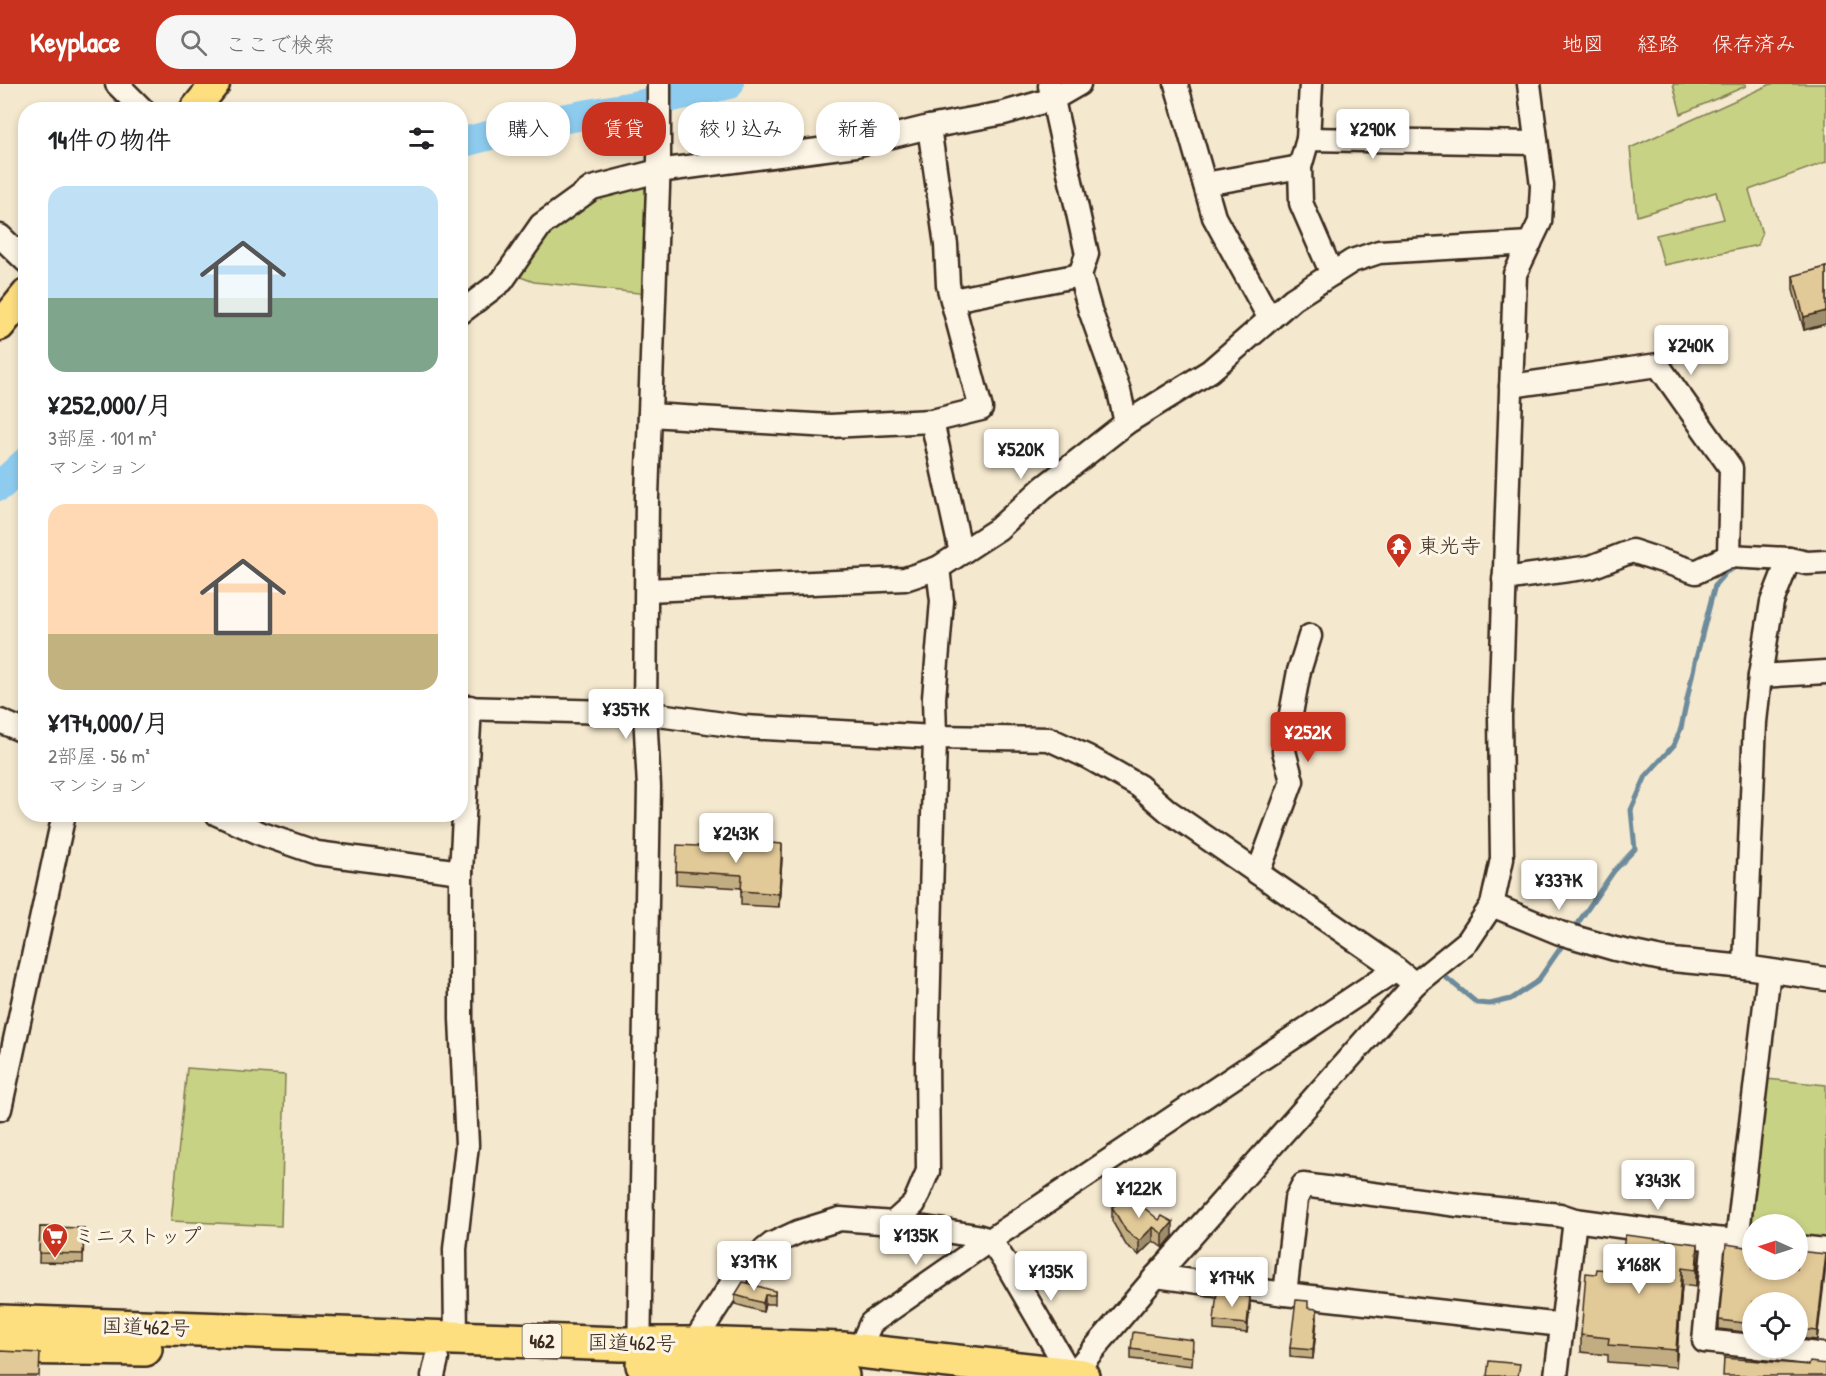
<!DOCTYPE html>
<html lang="ja">
<head>
<meta charset="utf-8">
<style>
	body { margin:0; font-family:"Patrick Hand","Klee One",sans-serif; background:#f6f6f6; color:#202124; height:100vh; display:flex; flex-direction:column; font-size:22px; white-space:nowrap }
	* { box-sizing:border-box; margin:0 }
	p { font-size:20px; color:#757577 }
	.icon { flex:none; width:33px; height:33px; fill:none; stroke:currentColor; stroke-width:2; stroke-linecap:round; stroke-linejoin:round }
	.map { position:relative; flex:1; overflow:hidden }
	.sheet { position:absolute; left:18px; top:18px; width:450px; height:720px; display:flex; flex-direction:column; background:#fff; border-radius:24px; box-shadow:0 3px 9px #0003 }
	.sheet>* { flex:none }
	.banner { position:absolute; left:486px; top:18px; width:570px; height:54px; display:flex; gap:12px }
	.needle { width:39px; rotate:273deg }
	.controls { position:absolute; left:1742px; top:1130px; display:grid; gap:12px }
	.controls a { display:grid; place-items:center; width:66px; height:66px; border-radius:50%; background:#fff; box-shadow:0 3px 9px #0003; font-size:30px }
	.price { position:absolute; translate:-50% -51px; padding:0 14px; border-radius:6px; background:#fff; color:#222; font-size:20px; line-height:39px; filter:drop-shadow(0 2px 3px #0008) }
	.price::after { content:''; position:absolute; left:50%; top:36px; width:18px; height:14px; margin-left:-9px; background:inherit; clip-path:polygon(0 0,100% 0,50% 100%) }
	.price.selected { background:#c8321e; color:#fff }
	ul { padding:0; list-style:none }
	li { display:grid; align-content:center; gap:12px; height:318px; padding:0 30px }
	li span { display:grid; place-items:center; height:186px; border-radius:18px; color:#555 }
	li>.icon { margin-inline-start:auto }
	span .icon { width:108px; height:108px; fill:#fffc; stroke-width:1 }
	li b { font-size:26px }
	h2 { display:flex; justify-content:space-between; align-items:center; height:72px; padding:0 30px; font-size:26px }
	.chip { padding:0 21px; border-radius:24px; background:#fff; box-shadow:0 3px 9px #0003; font-size:21px; line-height:54px }
	.chip.selected { background:#c8321e; color:#fff }
	header { display:flex; align-items:center; gap:36px; box-sizing:border-box; height:84px; padding:0 30px; background:#c8321e; color:#fff }
	header strong { font-size:28px }
	nav { display:flex; gap:33px; margin-inline-start:auto; font-size:21px }
	.search { width:420px; height:54px; background:#f6f6f6; display:flex; align-items:center; gap:15px; box-sizing:border-box; padding:0 21px; border-radius:24px; color:#757577; font-size:22px }
	.map>svg:first-child { display:block }
	.green { fill:#c7d285; stroke:#817e52; stroke-width:1.5 }
	.lines { fill:none; stroke-linecap:round; stroke-linejoin:round }
	.stream { stroke:#6d8b9b; stroke-width:5 }
	.river { stroke:#8eccef; stroke-width:30 }
	.minor-casing { stroke:#3b2a1e; stroke-width:27 }
	.major-casing { stroke:#3b2a1e; stroke-width:33 }
	.highway-casing { stroke:#3b2a1e; stroke-width:38 }
	.minor { stroke:#fcf5e5; stroke-width:22 }
	.major { stroke:#fddf80; stroke-width:28 }
	.highway { stroke:#fddf80; stroke-width:33 }
	.wall { fill:#c2ad83; stroke:#3b2a1e; stroke-width:1.5 }
	.shaded-wall { fill:#9e8d6a; stroke:#3b2a1e; stroke-width:1.5 }
	.building { fill:#e2c998; stroke:#3b2a1e; stroke-width:1.5 }
	.labels { text-anchor:middle; stroke-width:6; stroke-linejoin:round; paint-order:stroke }
	.shield { fill:#fcf5e5; stroke:#75675a; stroke-width:1.5 }
	.shield-label { font-size:20px; font-weight:bold; fill:#3b2a1e }
	.poi-label { font-size:21px; fill:#3b2a1e; stroke:#fcf5e5; text-anchor:start }
	.street-label { font-size:21px; fill:#3b2a1e; stroke:#fcf5e5 }
</style>
</head>
<body>
<header>
<strong>Keyplace</strong>
<div class="search"><svg class="icon" aria-label="search" viewBox="0 0 24 24"><circle cx="10" cy="10" r="6"/><path d="M15 15l6 6"/></svg>ここで検索</div>
<nav><a>地図</a><a>経路</a><a>保存済み</a></nav>
</header>
<div class="map">
<svg width="1826" height="1292" viewBox="0 0 1826 1292">
	<rect width="100%" height="100%" fill="#f4e8ce"/>
	<filter id="ink" filterUnits="userSpaceOnUse"><feTurbulence type="fractalNoise" baseFrequency=".0167" numOctaves="2"/><feDisplacementMap in="SourceGraphic" scale="12" xChannelSelector="R" yChannelSelector="G"/><feConvolveMatrix kernelMatrix="1 2 1 2 8 2 1 2 1" color-interpolation-filters="sRGB"/></filter>
	<g filter="url(#ink)">
		<g class="green">
			<polygon points="1673,0 1746,0 1746,2 1681,30"/>
			<polygon points="1771,0 1826,0 1826,78 1749,106 1762,150 1758,161 1664,181 1656,151 1724,135 1716,108 1637,132 1630,64"/>
			<polygon points="652,94 648,210 534,198 518,192 542,151 593,108"/>
			<polygon points="187,984 285,991 281,1142 171,1137"/>
			<polygon points="1766,995 1826,1001 1826,1155 1797,1152 1797,1140 1752,1140 1752,1147 1748,1143"/>
		</g>
		<g class="lines">
			<g class="stream">
				<polyline points="1750,484 1777,486"/>
				<polyline points="1573,846 1614,787 1635,765 1631,726 1646,692 1674,661 1681,644 1695,578 1715,501 1726,488 1736,483 1741,484"/>
				<polyline points="1443,891 1477,919 1490,920 1511,915 1537,898 1566,856"/>
			</g>
			<g class="river">
				<polyline points="460,59 534,40 639,21 729,0"/>
				<polyline points="0,402 26,378"/>
			</g>
			<g class="minor-casing">
				<g id="minor">
					<polyline points="117,0 143,26"/>
					<polyline points="1176,0 1214,133 1270,235"/>
					<polyline points="1050,2 1087,170 1080,191 1090,226 1119,307 1126,339"/>
					<polyline points="1308,55 1311,0"/>
					<polyline points="1205,100 1300,83"/>
					<polyline points="0,152 26,177"/>
					<polyline points="1332,190 1301,119 1300,83 1308,55 1536,59"/>
					<polyline points="953,216 1080,191"/>
					<polyline points="460,229 502,197 541,141 592,104 658,87 856,61 929,43 1004,29 1053,15 1079,0"/>
					<polyline points="1511,302 1658,281 1731,384 1729,472"/>
					<polyline points="650,331 830,342 932,337 981,325 948,201 946,161 929,43"/>
					<polyline points="932,337 961,469"/>
					<polyline points="1504,495 1591,483 1632,467 1696,488 1729,472 1789,475 1807,479 1826,478"/>
					<polyline points="647,506 905,495 938,484 998,445 1043,404 1126,339 1210,287 1293,215 1352,177 1379,168 1530,159"/>
					<polyline points="1760,592 1826,588"/>
					<polyline points="460,624 645,629 744,643 935,653 1049,655 1088,673 1139,702 1168,727 1387,878 1415,900"/>
					<polyline points="0,637 26,648"/>
					<polyline points="217,730 262,750 317,769 461,788"/>
					<polyline points="1258,789 1292,697 1284,667 1299,587 1310,552"/>
					<polyline points="1492,821 1560,849 1615,865 1662,875 1745,883 1826,895"/>
					<polyline points="1745,883 1755,638 1760,592 1772,518 1789,475"/>
					<polyline points="0,1025 64,730"/>
					<polyline points="893,1139 977,1152 990,1156 1396,885"/>
					<polyline points="1714,1155 1704,1257 1752,1262"/>
					<polyline points="1737,1157 1769,887"/>
					<polyline points="1797,1163 1826,1166"/>
					<polyline points="1156,1192 1285,1210 1296,1115 1303,1101 1458,1121 1560,1131 1575,1136 1714,1155 1752,1158"/>
					<polyline points="1285,1210 1562,1241"/>
					<polyline points="456,1254 455,1165 467,1061 461,935 461,788 470,623"/>
					<polyline points="693,1260 738,1190 753,1175 772,1160 798,1148 840,1135 893,1139 914,1120 928,1087 927,973 935,653 934,614 942,517 938,484"/>
					<polyline points="1757,1263 1826,1271"/>
					<polyline points="859,1266 871,1239 990,1156 1007,1181 1071,1291"/>
					<polyline points="639,1273 649,703 645,629 647,413 659,75 659,0"/>
					<polyline points="433,1292 437,1275"/>
					<polyline points="1071,1292 1156,1192 1415,900 1468,857 1492,821 1502,775 1500,633 1515,190 1540,138 1542,102 1529,0"/>
					<polyline points="1556,1292 1575,1136"/>
				</g>
			</g>
			<g class="major-casing">
				<g id="major">
					<polyline points="194,26 215,0"/>
					<polyline points="0,242 26,210"/>
				</g>
			</g>
			<g class="highway-casing">
				<g id="highway">
					<polyline points="0,1238 620,1260 693,1260 842,1265 1082,1292"/>
					<polyline points="0,1263 145,1265"/>
					<polyline points="643,1281 842,1292"/>
				</g>
			</g>
			<use href="#minor" class="minor"/>
			<use href="#major" class="major"/>
			<use href="#highway" class="highway"/>
		</g>
		<g class="wall">
			<polygon points="1826,183 1826,240 1804,246 1793,206 1793,192"/>
			<polygon points="782,773 779,823 741,821 741,804 676,800 676,787"/>
			<polygon points="1137,1118 1173,1152 1163,1164 1153,1157 1139,1171 1126,1161 1112,1137 1112,1123"/>
			<polygon points="40,1143 84,1144 83,1179 39,1178"/>
			<polygon points="1826,1170 1817,1256 1797,1254 1797,1218 1752,1218 1752,1249 1719,1245 1719,1236 1752,1185"/>
			<polygon points="1698,1177 1696,1203 1682,1201 1676,1283 1608,1278 1608,1271 1581,1268 1581,1251 1620,1187"/>
			<polygon points="775,1207 775,1220 765,1220 763,1228 735,1220 735,1211"/>
			<polygon points="1250,1222 1247,1249 1214,1246 1214,1237"/>
			<polygon points="1308,1224 1317,1234 1313,1275 1290,1273 1290,1264"/>
			<polygon points="1131,1265 1193,1265 1192,1282 1131,1275"/>
		</g>
		<g class="shaded-wall">
			<polygon points="1826,227 1826,240 1804,246 1804,233"/>
			<polygon points="782,760 782,773 779,823 779,810"/>
			<polygon points="1173,1138 1173,1152 1163,1164 1163,1150"/>
			<polygon points="1153,1143 1153,1157 1139,1171 1139,1157"/>
			<polygon points="1698,1160 1698,1177 1696,1203 1696,1186"/>
			<polygon points="1826,1173 1826,1182 1817,1256 1817,1247"/>
			<polygon points="1682,1184 1682,1201 1676,1283 1676,1266"/>
			<polygon points="765,1211 765,1220 763,1228 763,1219"/>
			<polygon points="1250,1213 1250,1222 1247,1249 1247,1240"/>
			<polygon points="1317,1225 1317,1234 1313,1275 1313,1266"/>
		</g>
		<g class="building">
			<polygon points="1826,183 1826,227 1804,233 1793,192"/>
			<polygon points="758,758 782,760 779,810 741,807 742,791 676,787 677,761 758,765"/>
			<polygon points="1132,1110 1137,1118 1159,1136 1162,1132 1173,1138 1163,1150 1153,1143 1139,1157 1126,1147 1112,1123"/>
			<polygon points="40,1143 84,1144 83,1170 39,1169"/>
			<polygon points="1625,1151 1698,1160 1696,1186 1682,1184 1676,1266 1608,1261 1609,1254 1581,1251 1586,1189 1596,1190 1597,1185 1620,1187"/>
			<polygon points="1726,1160 1752,1164 1752,1185 1797,1185 1797,1167 1826,1170 1817,1247 1797,1245 1797,1218 1752,1218 1752,1240 1719,1236"/>
			<polygon points="743,1198 775,1207 775,1211 765,1211 763,1219 735,1211"/>
			<polygon points="1217,1208 1250,1213 1247,1240 1214,1237"/>
			<polygon points="1296,1216 1308,1217 1308,1224 1317,1225 1313,1266 1290,1264"/>
			<polygon points="1133,1248 1193,1256 1192,1273 1131,1265"/>
			<polygon points="0,1267 40,1269 39,1292 0,1292"/>
			<polygon points="1724,1274 1809,1281 1810,1278 1826,1280 1826,1292 1723,1292"/>
			<polygon points="1489,1277 1520,1280 1518,1292 1487,1292"/>
		</g>
	</g>
	<defs>
		<g id="temple-pin" transform="scale(1.35)"><path d="M0 17L-7.5 6A9.5 9.5 0 1 1 7.5 6Z" fill="#c8321e" stroke="#fcf5e5"/><path d="M0-6L5-2H3V0L6.5 2.5H4V6H1.5V3h-3V6H-4V2.5H-6.5L-3 0V-2H-5Z" fill="#fff"/></g>
		<g id="supermarket-pin" transform="scale(1.35)"><path d="M0 17L-7.5 6A9.5 9.5 0 1 1 7.5 6Z" fill="#c8321e" stroke="#fcf5e5"/><path d="M-6-5.5h2.5l.6 2H6L4.5 2H-2.5L-4.4-4H-6ZM-1.5 3.2a1.3 1.3 0 1 0 .1 0ZM3 3.2a1.3 1.3 0 1 0 .1 0Z" fill="#fff"/></g>
	</defs>
	<g fill-rule="evenodd">
		<use href="#temple-pin" x="1399" y="462"/>
		<use href="#supermarket-pin" x="55" y="1152"/>
	</g>
	<g class="labels">
		<rect class="shield" x="522.5" y="1240" width="39" height="34" rx="4.5"/>
		<g class="shield-label">
			<text x="542" y="1264">462</text>
		</g>
		<g class="poi-label">
			<text x="1418" y="469">東光寺</text>
			<text x="74" y="1159">ミニストップ</text>
		</g>
		<g class="street-label">
			<text transform="translate(146 1243) rotate(2)" y="7">国道462号</text>
			<text transform="translate(632 1259) rotate(1)" y="7">国道462号</text>
		</g>
	</g>
</svg>
<div class="controls">
<a><svg class="needle" viewBox="-14 -14 28 28"><path d="M0-13l5 13h-10z" fill="#e53935"/><path d="M0 13l5-13h-10z" fill="#757577"/></svg></a>
<a><svg class="icon" aria-label="locate" viewBox="0 0 24 24"><circle cx="12" cy="12" r="6"/><path d="M12 2v4M12 18v4M2 12h4M18 12h4"/></svg></a>
</div>
<b class="price" style="left:1373px;top:76px">¥290K</b>
<b class="price" style="left:1691px;top:292px">¥240K</b>
<b class="price" style="left:1021px;top:396px">¥520K</b>
<b class="price" style="left:626px;top:656px">¥357K</b>
<b class="price selected" style="left:1308px;top:679px">¥252K</b>
<b class="price" style="left:736px;top:780px">¥243K</b>
<b class="price" style="left:1559px;top:827px">¥337K</b>
<b class="price" style="left:1658px;top:1127px">¥343K</b>
<b class="price" style="left:1139px;top:1135px">¥122K</b>
<b class="price" style="left:916px;top:1182px">¥135K</b>
<b class="price" style="left:754px;top:1208px">¥317K</b>
<b class="price" style="left:1639px;top:1211px">¥168K</b>
<b class="price" style="left:1051px;top:1218px">¥135K</b>
<b class="price" style="left:1232px;top:1224px">¥174K</b>
<div class="banner">
<a class="chip">購入</a>
<a class="chip selected">賃貸</a>
<a class="chip">絞り込み</a>
<a class="chip">新着</a>
</div>
<section class="sheet">
<h2>14件の物件<svg class="icon" aria-label="filters" viewBox="0 0 24 24"><path d="M4 7h16M4 17h16"/><circle cx="9" cy="7" r="2"/><circle cx="15" cy="17" r="2"/></svg></h2>
<ul>
<li><span style="background:linear-gradient(#bfe0f5 60%,#7fa58c 0)"><svg class="icon" aria-label="home" viewBox="0 0 24 24"><path d="M3 11l9-7 9 7M6 9v11h12V9"/></svg></span><div><b>¥252,000/月</b><p>3部屋 · 101 m²</p><p>マンション</p></div></li>
<li><span style="background:linear-gradient(#ffd9b3 70%,#c2b280 0)"><svg class="icon" aria-label="home" viewBox="0 0 24 24"><path d="M3 11l9-7 9 7M6 9v11h12V9"/></svg></span><div><b>¥174,000/月</b><p>2部屋 · 56 m²</p><p>マンション</p></div></li>
</ul>
</section>
</div>
</body>
</html>
